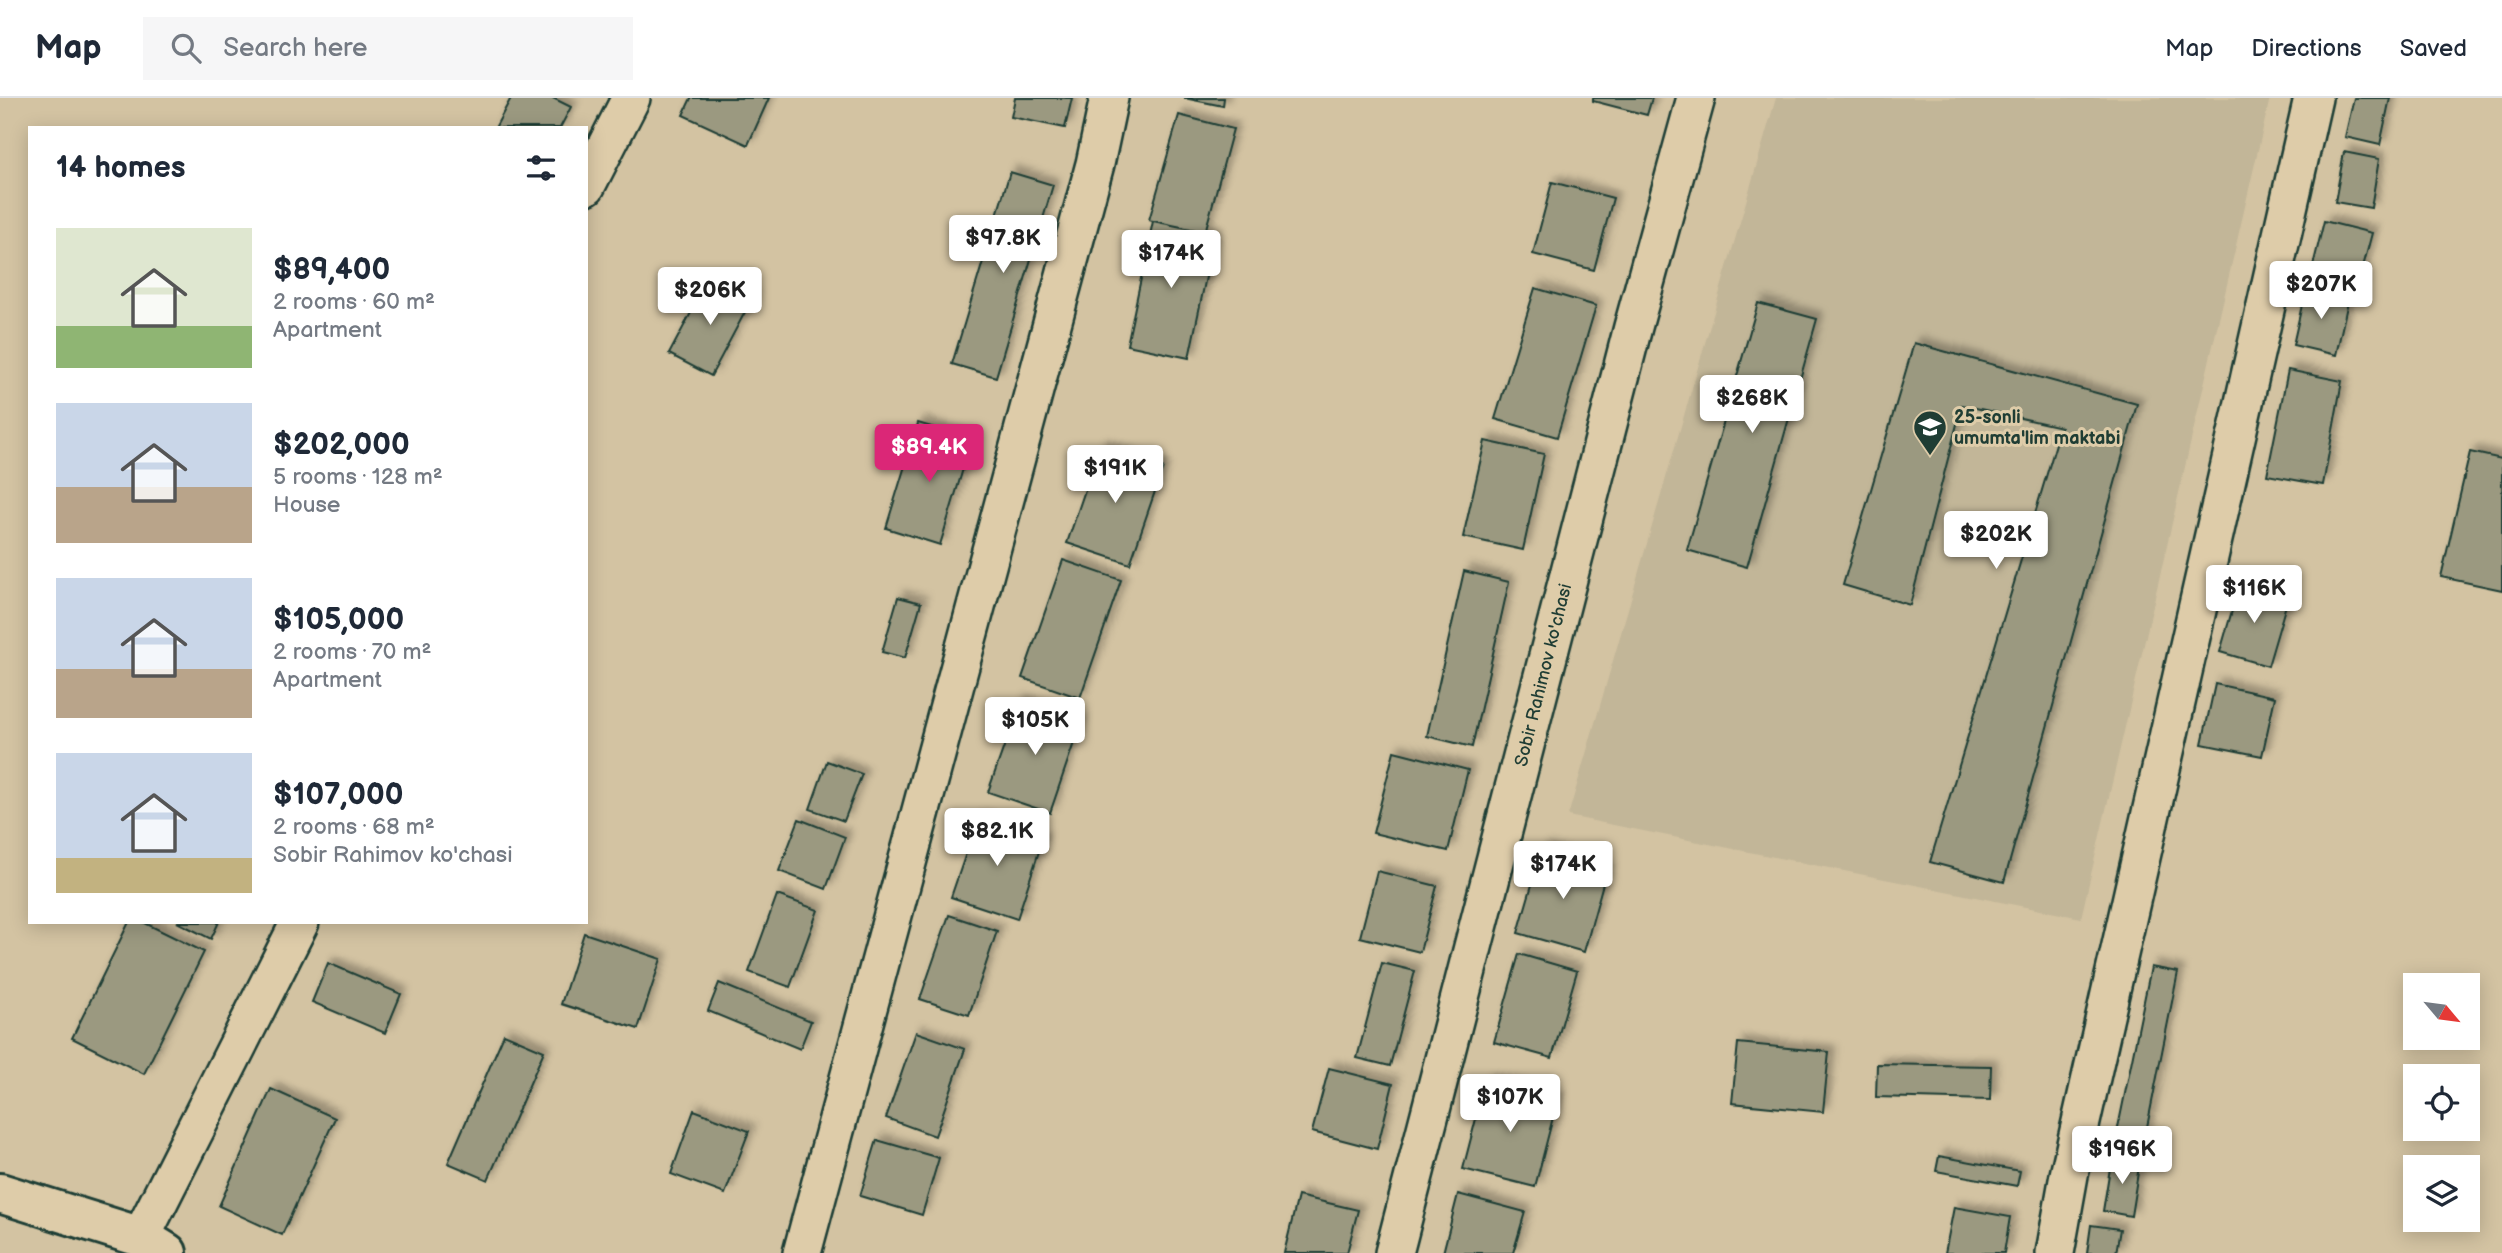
<!DOCTYPE html>
<html lang="en">
<head>
<meta charset="utf-8">
<style>
	body { margin:0; font-family:"Balsamiq Sans",sans-serif; background:#f6f6f7; color:#1f2937; height:100vh; display:flex; flex-direction:column; font-size:26px; white-space:nowrap }
	* { box-sizing:border-box; margin:0 }
	p { font-size:23px; color:#747a83 }
	.icon { flex:none; width:38px; height:38px; fill:none; stroke:currentColor; stroke-width:2; stroke-linecap:round; stroke-linejoin:round }
	.map { position:relative; flex:1; overflow:hidden }
	.drawer { position:absolute; left:28px; top:28px; width:560px; height:798px; display:flex; flex-direction:column; background:#fff; border-radius:0px; box-shadow:0 4px 18px #0003 }
	.drawer>* { flex:none }
	.needle { width:46px; rotate:119deg }
	.tools { position:absolute; left:2403px; top:875px; display:grid; gap:14px }
	.tools a { display:grid; place-items:center; width:77px; height:77px; border-radius:0px; background:#fff; box-shadow:0 4px 18px #0003; font-size:35px }
	.price { position:absolute; translate:-50% -60px; padding:0 16px; border-radius:7px; background:#fff; color:#222; font-size:23px; line-height:46px; filter:drop-shadow(0 2px 4px #0008) }
	.price::after { content:''; position:absolute; left:50%; top:42px; width:21px; height:16px; margin-left:-10px; background:inherit; clip-path:polygon(0 0,100% 0,50% 100%) }
	.price.on { background:#db2777; color:#fff }
	ul { padding:0; list-style:none }
	li { display:flex; align-items:center; gap:21px; height:175px; padding:0 28px }
	li span { display:grid; place-items:center; flex:none; width:196px; height:140px; border-radius:0px; color:#555 }
	li>.icon { margin-inline-start:auto }
	span .icon { width:84px; height:84px; fill:#fffc; stroke-width:1 }
	li b { font-size:30px }
	h2 { display:flex; justify-content:space-between; align-items:center; height:84px; padding:0 28px; font-size:30px }
	header { display:flex; align-items:center; gap:42px; box-sizing:border-box; height:98px; padding:0 35px; background:#fff; border-bottom:2px solid #e0e1e3 }
	header strong { font-size:33px }
	nav { display:flex; gap:38px; margin-inline-start:auto; font-size:24px }
	.search { width:490px; height:63px; background:#f6f6f7; display:flex; align-items:center; gap:18px; box-sizing:border-box; padding:0 24px; border-radius:0px; color:#747a83; font-size:26px }
	.map>svg:first-child { display:block }
	.built { fill:#c2b698 }
	.building { fill:#9b9980; stroke:#1f3d34; stroke-width:2; filter:url(#shadow) }
	.lines { fill:none; stroke-linecap:round; stroke-linejoin:round }
	.minor-casing { stroke:#1f3d34; stroke-width:42 }
	.major-casing { stroke:#1f3d34; stroke-width:44 }
	.minor { stroke:#decca9; stroke-width:37 }
	.major { stroke:#decca9; stroke-width:38 }
	.labels { text-anchor:middle; stroke-width:6; stroke-linejoin:round; paint-order:stroke }
	.poi-label { font-size:18px; font-weight:bold; fill:#1f3d34; stroke:#decca9; text-anchor:start }
	.street-label { font-size:18px; fill:#1f3d34; stroke:#decca9 }
</style>
</head>
<body>
<header>
<strong>Map</strong>
<div class="search"><svg class="icon" aria-label="search" viewBox="0 0 24 24"><circle cx="10" cy="10" r="6"/><path d="M15 15l6 6"/></svg>Search here</div>
<nav><a>Map</a><a>Directions</a><a>Saved</a></nav>
</header>
<div class="map">
<svg width="2502" height="1155" viewBox="0 0 2502 1155">
	<defs>
		<filter id="shadow"><feDropShadow dx="6" dy="-6" stdDeviation="3.5" flood-color="#0004"/></filter>
	</defs>
	<rect width="100%" height="100%" fill="#d3c3a2"/>
	<filter id="ink" filterUnits="userSpaceOnUse"><feTurbulence type="fractalNoise" baseFrequency=".0143" numOctaves="2"/><feDisplacementMap in="SourceGraphic" scale="14" xChannelSelector="R" yChannelSelector="G"/><feConvolveMatrix kernelMatrix="1 2 1 2 8 2 1 2 1" color-interpolation-filters="sRGB"/></filter>
	<g filter="url(#ink)">
		<polygon class="built" points="1776,0 2270,0 2081,820 1568,718"/>
		<g class="building">
			<polygon points="511,0 553,0 571,9 560,30 495,30"/>
			<polygon points="691,0 769,0 748,47 683,17"/>
			<polygon points="1015,0 1072,0 1065,30 1011,19"/>
			<polygon points="1184,0 1224,0 1223,8"/>
			<polygon points="1593,0 1652,0 1647,17 1593,3"/>
			<polygon points="2354,0 2390,0 2380,47 2345,39"/>
			<polygon points="1179,17 1233,31 1204,138 1149,122"/>
			<polygon points="2344,54 2379,61 2371,110 2335,104"/>
			<polygon points="1010,74 1053,87 996,279 952,266"/>
			<polygon points="1552,84 1613,100 1594,172 1533,156"/>
			<polygon points="1153,123 1215,136 1189,260 1127,247"/>
			<polygon points="2324,123 2372,135 2358,188 2311,176"/>
			<polygon points="710,179 752,201 711,278 669,256"/>
			<polygon points="2306,189 2349,199 2336,257 2293,247"/>
			<polygon points="1535,190 1596,208 1557,339 1495,321"/>
			<polygon points="1758,205 1817,221 1747,469 1687,452"/>
			<polygon points="1914,245 2137,306 2004,784 1930,764 2061,329 1962,307 1910,507 1843,487"/>
			<polygon points="2288,272 2342,283 2323,387 2267,377"/>
			<polygon points="918,325 972,341 940,447 886,430"/>
			<polygon points="1485,343 1544,356 1523,452 1463,439"/>
			<polygon points="1100,348 1163,370 1130,466 1067,445"/>
			<polygon points="2470,354 2502,361 2502,492 2441,479"/>
			<polygon points="1063,462 1121,482 1080,600 1022,580"/>
			<polygon points="1464,473 1509,484 1472,649 1427,638"/>
			<polygon points="2240,485 2288,500 2268,568 2220,554"/>
			<polygon points="898,499 921,505 905,560 882,554"/>
			<polygon points="2215,586 2275,599 2262,658 2202,646"/>
			<polygon points="1020,603 1081,624 1050,715 988,694"/>
			<polygon points="1394,653 1468,672 1448,753 1373,735"/>
			<polygon points="827,663 862,676 844,723 810,711"/>
			<polygon points="978,720 1043,741 1017,821 951,799"/>
			<polygon points="799,721 845,739 826,791 779,773"/>
			<polygon points="1542,752 1607,771 1584,854 1518,835"/>
			<polygon points="1377,773 1437,788 1420,854 1360,839"/>
			<polygon points="777,797 818,812 790,889 749,874"/>
			<polygon points="949,817 997,833 969,917 920,901"/>
			<polygon points="129,824 143,824 204,854 144,976 72,940"/>
			<polygon points="177,824 219,824 211,841"/>
			<polygon points="584,835 661,861 638,931 561,906"/>
			<polygon points="1519,856 1577,873 1552,960 1494,944"/>
			<polygon points="328,865 401,896 385,935 312,904"/>
			<polygon points="1382,865 1415,873 1390,968 1357,960"/>
			<polygon points="2151,869 2178,874 2143,1049 2115,1044"/>
			<polygon points="719,885 811,923 800,951 708,913"/>
			<polygon points="916,934 965,951 935,1038 886,1020"/>
			<polygon points="504,936 544,953 488,1082 448,1065"/>
			<polygon points="1738,945 1829,954 1823,1014 1732,1005"/>
			<polygon points="1877,966 1991,968 1990,1002 1876,999"/>
			<polygon points="1329,970 1393,986 1377,1051 1312,1034"/>
			<polygon points="1486,982 1558,1000 1535,1089 1463,1071"/>
			<polygon points="271,991 335,1020 282,1137 219,1108"/>
			<polygon points="694,1012 749,1033 725,1096 671,1076"/>
			<polygon points="877,1042 939,1060 922,1117 860,1098"/>
			<polygon points="1939,1058 2020,1073 2017,1088 1936,1073"/>
			<polygon points="2112,1058 2140,1062 2131,1118 2103,1113"/>
			<polygon points="1458,1096 1525,1114 1513,1155 1443,1155"/>
			<polygon points="1298,1098 1358,1112 1347,1155 1284,1155"/>
			<polygon points="1954,1109 2010,1119 2004,1155 1945,1155"/>
			<polygon points="2091,1127 2120,1131 2116,1155 2087,1155"/>
		</g>
		<g class="lines">
			<g class="minor-casing">
				<g id="minor">
					<polyline points="586,88 631,0"/>
					<polyline points="141,1139 300,824"/>
					<polyline points="802,1155 1095,66 1109,0"/>
					<polyline points="1394,1155 1633,229 1696,0"/>
					<polyline points="2055,1155 2069,1077 2313,0"/>
				</g>
			</g>
			<g class="major-casing">
				<polyline id="major" points="0,1095 141,1139 167,1155"/>
			</g>
			<use href="#minor" class="minor"/>
			<use href="#major" class="major"/>
		</g>
	</g>
	<defs>
		<g id="school-pin" transform="scale(1.75)"><path d="M0 17L-7.5 6A9.5 9.5 0 1 1 7.5 6Z" fill="#1f3d34" stroke="#decca9"/><path d="M0-5L7-2L0 1L-7-2ZM-4 1L0 2.5L4 1V4Q0 6-4 4Z" fill="#fff"/></g>
	</defs>
	<g fill-rule="evenodd">
		<use href="#school-pin" x="1930" y="329"/>
	</g>
	<g class="labels">
		<g class="poi-label">
			<text x="1954" y="325">25-sonli<tspan x="1954" dy="21">umumta'lim maktabi</tspan></text>
		</g>
		<g class="street-label">
			<text transform="translate(1543 577) rotate(-76)" y="6">Sobir Rahimov ko'chasi</text>
		</g>
	</g>
</svg>
<div class="tools">
<a><svg class="needle" viewBox="-14 -14 28 28"><path d="M0-13l5 13h-10z" fill="#e53935"/><path d="M0 13l5-13h-10z" fill="#747a83"/></svg></a>
<a><svg class="icon" aria-label="locate" viewBox="0 0 24 24"><circle cx="12" cy="12" r="6"/><path d="M12 2v4M12 18v4M2 12h4M18 12h4"/></svg></a>
<a><svg class="icon" aria-label="layers" viewBox="0 0 24 24"><path d="M12 4l9 5-9 5-9-5zM3 14l9 5 9-5"/></svg></a>
</div>
<b class="price" style="left:1003px;top:177px">$97.8K</b>
<b class="price" style="left:1171px;top:192px">$174K</b>
<b class="price" style="left:2321px;top:223px">$207K</b>
<b class="price" style="left:710px;top:229px">$206K</b>
<b class="price" style="left:1752px;top:337px">$268K</b>
<b class="price on" style="left:929px;top:386px">$89.4K</b>
<b class="price" style="left:1115px;top:407px">$191K</b>
<b class="price" style="left:1996px;top:473px">$202K</b>
<b class="price" style="left:2254px;top:527px">$116K</b>
<b class="price" style="left:1035px;top:659px">$105K</b>
<b class="price" style="left:997px;top:770px">$82.1K</b>
<b class="price" style="left:1563px;top:803px">$174K</b>
<b class="price" style="left:1510px;top:1036px">$107K</b>
<b class="price" style="left:2122px;top:1088px">$196K</b>
<section class="drawer">
<h2>14 homes<svg class="icon" aria-label="filters" viewBox="0 0 24 24"><path d="M4 7h16M4 17h16"/><circle cx="9" cy="7" r="2"/><circle cx="15" cy="17" r="2"/></svg></h2>
<ul>
<li><span style="background:linear-gradient(#dfe7d0 70%,#8fb573 0)"><svg class="icon" aria-label="home" viewBox="0 0 24 24"><path d="M3 11l9-7 9 7M6 9v11h12V9"/></svg></span><div><b>$89,400</b><p>2 rooms · 60 m²</p><p>Apartment</p></div></li>
<li><span style="background:linear-gradient(#c9d6e8 60%,#b9a48a 0)"><svg class="icon" aria-label="home" viewBox="0 0 24 24"><path d="M3 11l9-7 9 7M6 9v11h12V9"/></svg></span><div><b>$202,000</b><p>5 rooms · 128 m²</p><p>House</p></div></li>
<li><span style="background:linear-gradient(#c9d6e8 65%,#b9a48a 0)"><svg class="icon" aria-label="home" viewBox="0 0 24 24"><path d="M3 11l9-7 9 7M6 9v11h12V9"/></svg></span><div><b>$105,000</b><p>2 rooms · 70 m²</p><p>Apartment</p></div></li>
<li><span style="background:linear-gradient(#c9d6e8 75%,#c2b280 0)"><svg class="icon" aria-label="home" viewBox="0 0 24 24"><path d="M3 11l9-7 9 7M6 9v11h12V9"/></svg></span><div><b>$107,000</b><p>2 rooms · 68 m²</p><p>Sobir Rahimov ko'chasi</p></div></li>
</ul>
</section>
</div>
</body>
</html>
